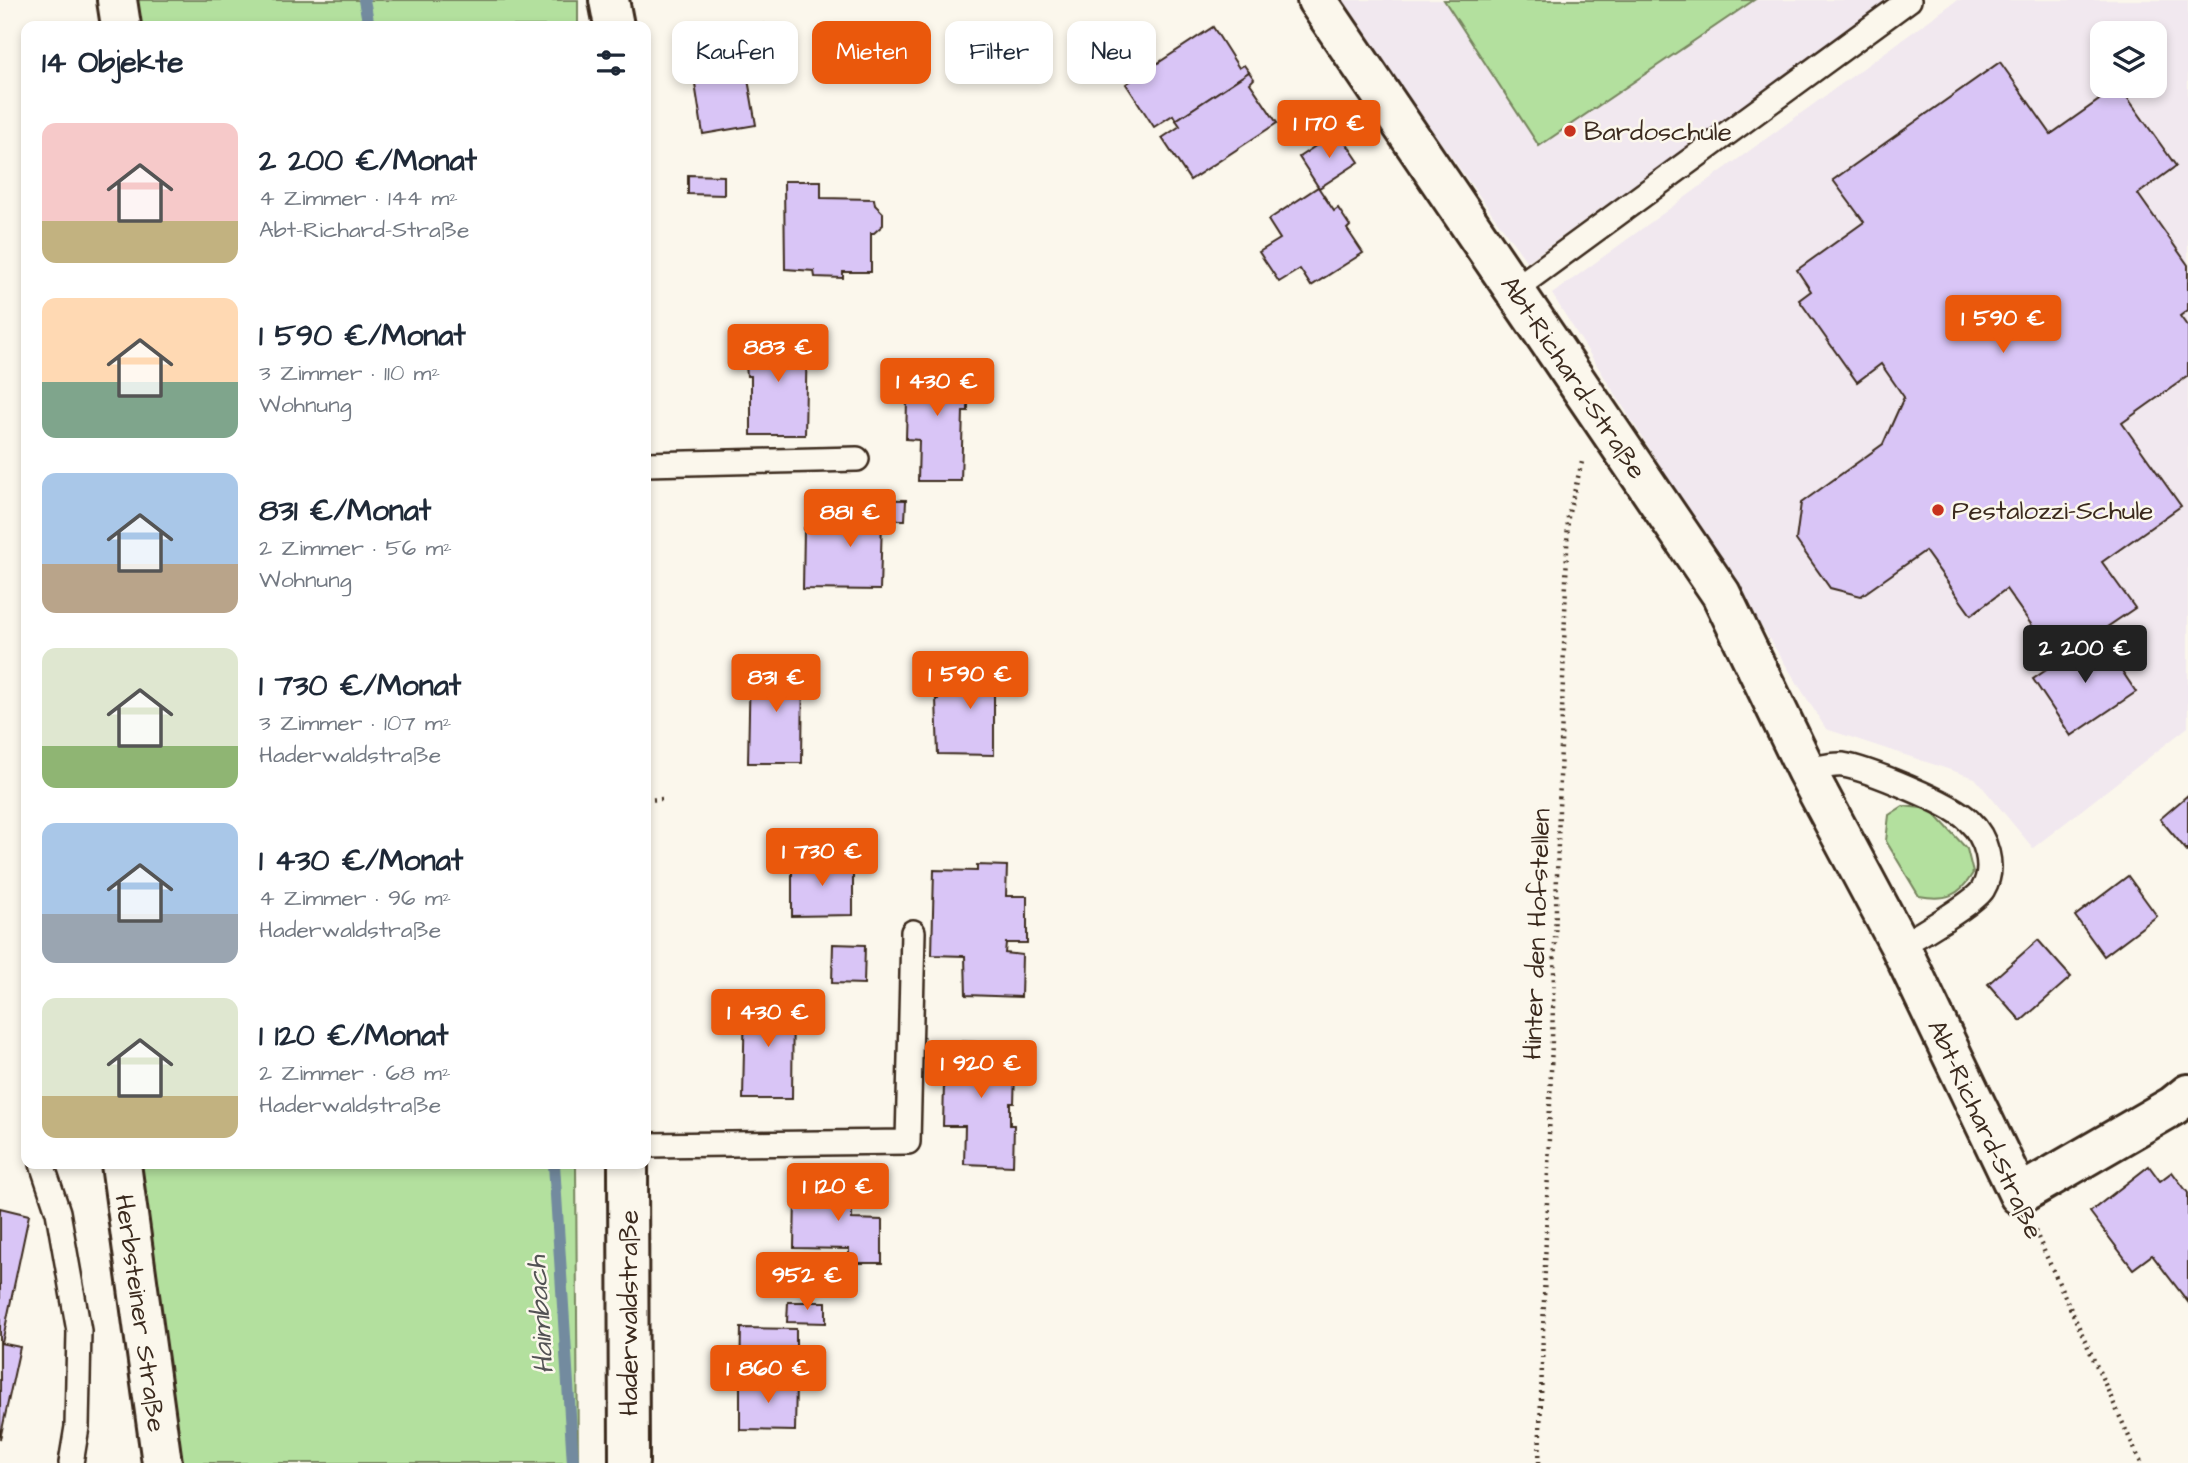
<!DOCTYPE html>
<html lang="de">
<head>
<meta charset="utf-8">
<style>
	body { margin:0; font-family:"Architects Daughter",sans-serif; background:#f2f2f3; color:#1f2937; height:100vh; display:flex; flex-direction:column; font-size:26px; white-space:nowrap }
	* { box-sizing:border-box; margin:0 }
	p { font-size:23px; color:#747a83 }
	.icon { flex:none; width:38px; height:38px; fill:none; stroke:currentColor; stroke-width:2; stroke-linecap:round; stroke-linejoin:round }
	.map { position:relative; flex:1; overflow:hidden }
	.side { position:absolute; left:21px; top:21px; width:630px; height:1148px; display:flex; flex-direction:column; background:#fff; border-radius:14px; box-shadow:0 4px 10px #0003 }
	.side>* { flex:none }
	.top-card { position:absolute; left:672px; top:21px; width:665px; height:63px; display:flex; gap:14px }
	.buttons { position:absolute; left:2090px; top:21px; display:grid; gap:14px }
	.buttons a { display:grid; place-items:center; width:77px; height:77px; border-radius:14px; background:#fff; box-shadow:0 4px 10px #0003; font-size:35px }
	.price { position:absolute; translate:-50% -60px; padding:0 16px; border-radius:7px; background:#ea580c; color:#fff; font-size:23px; line-height:46px; filter:drop-shadow(0 2px 4px #0008) }
	.price::after { content:''; position:absolute; left:50%; top:42px; width:21px; height:16px; margin-left:-10px; background:inherit; clip-path:polygon(0 0,100% 0,50% 100%) }
	.price.on { background:#222; color:#fff }
	ul { padding:0; list-style:none }
	li { display:flex; align-items:center; gap:21px; height:175px; padding:0 21px }
	li span { display:grid; place-items:center; flex:none; width:196px; height:140px; border-radius:14px; color:#555 }
	li>.icon { margin-inline-start:auto }
	span .icon { width:84px; height:84px; fill:#fffc; stroke-width:1 }
	li b { font-size:30px }
	h2 { display:flex; justify-content:space-between; align-items:center; height:84px; padding:0 21px; font-size:30px }
	.tag { padding:0 24px; border-radius:14px; background:#fff; box-shadow:0 4px 10px #0003; font-size:24px; line-height:63px }
	.tag.on { background:#ea580c; color:#fff }
	.map>svg:first-child { display:block }
	.built { fill:#f1e8ef; fill-rule:evenodd }
	.green { fill:#b3e09e; stroke:#77855e; stroke-width:2 }
	.lines { fill:none; stroke-linecap:round; stroke-linejoin:round }
	.stream { stroke:#738b9f; stroke-width:12 }
	.building { fill:#d9c5f6; stroke:#3b2a1e; stroke-width:2 }
	.lane-casing { stroke:#3b2a1e; stroke-width:28 }
	.street-casing { stroke:#3b2a1e; stroke-width:44 }
	.path { stroke:#3b2a1e; stroke-width:4.5; stroke-dasharray:2 5; stroke-linecap:butt }
	.lane { stroke:#fbf7ec; stroke-width:23 }
	.street { stroke:#fbf7ec; stroke-width:38 }
	.poi-dot { fill:#c8321e; stroke:#fbf7ec; stroke-width:2.5 }
	.labels { text-anchor:middle; stroke-width:5; stroke-linejoin:round; paint-order:stroke }
	.poi-label { font-size:26px; fill:#3b2a1e; stroke:#fbf7ec; text-anchor:start }
	.street-label { font-size:26px; fill:#3b2a1e; stroke:#fbf7ec }
	.water-label { font-size:28px; font-style:italic; fill:#525254; stroke:#fbf7ec }
</style>
</head>
<body>
<div class="map">
<svg width="2188" height="1463" viewBox="0 0 2188 1463">
	<rect width="100%" height="100%" fill="#fbf7ec"/>
	<filter id="ink" filterUnits="userSpaceOnUse"><feTurbulence type="fractalNoise" baseFrequency=".0143" numOctaves="2"/><feDisplacementMap in="SourceGraphic" scale="14" xChannelSelector="R" yChannelSelector="G"/><feConvolveMatrix kernelMatrix="1 2 1 2 8 2 1 2 1" color-interpolation-filters="sRGB"/></filter>
	<g filter="url(#ink)">
		<g class="built">
			<polygon points="1338,0 1889,0 1527,262"/>
			<path d="M 1957,0 L 2188,0 L 2188,727 L 2033,848 L 1975,778 L 1826,729 L 1552,294 ZM 2102,33 L 2154,33 L 2154,86 L 2102,86 Z"/>
		</g>
		<g class="green">
			<polygon points="103,0 578,0 578,26 110,26"/>
			<polygon points="1444,0 1754,0 1539,146"/>
			<path d="M 1903,806 L 1930,809 L 1967,849 L 1973,873 C 1959,897 1945,901 1919,896 L 1886,841 L 1889,815 Z"/>
			<polygon points="130,1164 576,1164 578,1463 164,1463"/>
		</g>
		<g class="lines">
			<g class="stream">
				<polyline points="364,0 369,26"/>
				<polyline points="554,1164 573,1463"/>
			</g>
		</g>
		<g class="building">
			<polygon points="763,24 770,61 746,65 745,62 728,65 722,32"/>
			<polygon points="1213,27 1239,68 1244,65 1249,72 1176,120 1173,115 1154,127 1126,84"/>
			<polygon points="745,62 756,125 703,134 693,71"/>
			<polygon points="2000,62 2051,134 2119,86 2176,166 2138,194 2188,265 2188,310 2180,316 2188,327 2188,376 2122,423 2181,506 2102,562 2135,608 2057,661 2006,589 1971,615 1925,551 1861,596 1830,588 1796,540 1801,503 1883,444 1904,397 1881,364 1857,382 1799,300 1811,291 1797,270 1864,222 1833,180"/>
			<polygon points="1249,72 1254,79 1250,83 1277,123 1190,180 1162,138 1180,126 1176,120"/>
			<polygon points="1338,131 1359,162 1319,188 1299,157"/>
			<polygon points="688,175 724,176 724,195 688,194"/>
			<polygon points="784,181 821,181 821,198 874,199 875,205 883,213 883,225 874,233 871,233 871,272 843,272 843,278 815,277 814,271 785,269"/>
			<polygon points="1318,187 1334,211 1338,208 1350,226 1347,229 1363,253 1311,286 1300,269 1279,282 1259,252 1280,239 1268,220"/>
			<polygon points="751,333 807,334 805,435 751,435 751,376 747,376 746,365 751,365"/>
			<polygon points="908,363 964,364 963,385 968,385 968,411 963,411 961,481 918,481 919,440 906,439"/>
			<polygon points="855,499 906,500 905,520 882,520 880,590 803,589 804,528 856,529"/>
			<polygon points="2098,635 2136,692 2071,736 2033,679"/>
			<polygon points="970,660 1006,660 1007,686 994,685 994,755 938,754 936,699 938,699 939,684 970,683"/>
			<polygon points="750,664 803,665 802,763 748,763"/>
			<polygon points="2188,795 2188,852 2160,819"/>
			<polygon points="853,860 853,915 792,916 792,861"/>
			<polygon points="977,865 1007,866 1006,896 1027,896 1027,943 1006,943 1005,953 1022,955 1021,997 966,995 965,956 932,955 934,870 977,871"/>
			<polygon points="2128,876 2157,916 2104,956 2075,916"/>
			<polygon points="2038,940 2071,977 2021,1021 1988,984"/>
			<polygon points="833,944 865,945 864,984 832,983"/>
			<polygon points="745,998 793,998 792,1099 743,1099"/>
			<polygon points="945,1041 1011,1043 1011,1074 1015,1074 1014,1103 1010,1103 1010,1125 1014,1125 1013,1166 964,1164 965,1126 943,1126"/>
			<polygon points="2149,1166 2160,1181 2172,1172 2188,1193 2188,1302 2152,1255 2133,1269 2090,1212"/>
			<polygon points="830,1178 866,1179 866,1200 852,1199 852,1219 882,1220 882,1263 849,1263 849,1249 794,1248 795,1197 830,1197"/>
			<polygon points="0,1208 29,1215 2,1343 0,1343"/>
			<polygon points="788,1302 826,1302 826,1323 787,1322"/>
			<polygon points="741,1328 796,1329 796,1380 740,1379"/>
			<polygon points="0,1343 20,1347 0,1439"/>
			<polygon points="740,1380 796,1381 795,1431 740,1430"/>
		</g>
		<g class="lines">
			<g class="lane-casing">
				<g id="lane">
					<polyline points="1515,289 1909,0"/>
					<polyline points="646,464 857,459"/>
					<path d="M 1806,770 C 1818,768 1831,764 1843,765 C 1867,769 1952,803 1969,821 C 1986,837 1996,867 1983,889 C 1976,902 1916,937 1900,946"/>
					<polyline points="646,1145 908,1142 913,932"/>
					<polyline points="42,1164 58,1212 79,1331 77,1427 71,1463"/>
				</g>
			</g>
			<g class="street-casing">
				<g id="street">
					<polyline points="117,0 121,26"/>
					<polyline points="609,0 614,26"/>
					<polyline points="1317,0 1721,594 1806,770 1900,946 2019,1195 2173,1106 2188,1094"/>
					<polyline points="121,1164 162,1463"/>
					<polyline points="628,1164 629,1463"/>
				</g>
			</g>
			<g class="path">
				<polyline points="646,800 662,799"/>
				<polyline points="2035,1231 2141,1463"/>
				<polyline points="1539,1463 1568,516 1582,462"/>
			</g>
			<use href="#lane" class="lane"/>
			<use href="#street" class="street"/>
		</g>
	</g>
	<g class="poi-dot">
		<circle cx="1570" cy="131" r="7"/>
		<circle cx="1938" cy="510" r="7"/>
	</g>
	<g class="labels">
		<g class="poi-label">
			<text x="1584" y="140">Bardoschule</text>
			<text x="1952" y="519">Pestalozzi-Schule</text>
		</g>
		<g class="street-label">
			<text transform="translate(1574 377) rotate(56)" y="9">Abt-Richard-Straße</text>
			<text transform="translate(1536 934) rotate(-88)" y="9">Hinter den Hofstellen</text>
			<text transform="translate(1986 1129) rotate(65)" y="9">Abt-Richard-Straße</text>
			<text transform="translate(141 1313) rotate(82)" y="9">Herbsteiner Straße</text>
			<text transform="translate(628 1313) rotate(-90)" y="9">Haderwaldstraße</text>
		</g>
		<g class="water-label">
			<text transform="translate(539 1315) rotate(-94)" y="10">Haimbach</text>
		</g>
	</g>
</svg>
<div class="buttons">
<a><svg class="icon" aria-label="layers" viewBox="0 0 24 24"><path d="M12 4l9 5-9 5-9-5zM3 14l9 5 9-5"/></svg></a>
</div>
<b class="price" style="left:1329px;top:160px">1 170 €</b>
<b class="price" style="left:2003px;top:355px">1 590 €</b>
<b class="price" style="left:778px;top:384px">883 €</b>
<b class="price" style="left:937px;top:418px">1 430 €</b>
<b class="price" style="left:850px;top:549px">881 €</b>
<b class="price on" style="left:2085px;top:685px">2 200 €</b>
<b class="price" style="left:970px;top:711px">1 590 €</b>
<b class="price" style="left:776px;top:714px">831 €</b>
<b class="price" style="left:822px;top:888px">1 730 €</b>
<b class="price" style="left:768px;top:1049px">1 430 €</b>
<b class="price" style="left:981px;top:1100px">1 920 €</b>
<b class="price" style="left:838px;top:1223px">1 120 €</b>
<b class="price" style="left:807px;top:1312px">952 €</b>
<b class="price" style="left:768px;top:1405px">1 860 €</b>
<div class="top-card">
<a class="tag">Kaufen</a>
<a class="tag on">Mieten</a>
<a class="tag">Filter</a>
<a class="tag">Neu</a>
</div>
<section class="side">
<h2>14 Objekte<svg class="icon" aria-label="filters" viewBox="0 0 24 24"><path d="M4 7h16M4 17h16"/><circle cx="9" cy="7" r="2"/><circle cx="15" cy="17" r="2"/></svg></h2>
<ul>
<li><span style="background:linear-gradient(#f6c9c9 70%,#c2b280 0)"><svg class="icon" aria-label="home" viewBox="0 0 24 24"><path d="M3 11l9-7 9 7M6 9v11h12V9"/></svg></span><div><b>2 200 €/Monat</b><p>4 Zimmer · 144 m²</p><p>Abt-Richard-Straße</p></div></li>
<li><span style="background:linear-gradient(#ffd9b3 60%,#7fa58c 0)"><svg class="icon" aria-label="home" viewBox="0 0 24 24"><path d="M3 11l9-7 9 7M6 9v11h12V9"/></svg></span><div><b>1 590 €/Monat</b><p>3 Zimmer · 110 m²</p><p>Wohnung</p></div></li>
<li><span style="background:linear-gradient(#a9c7e8 65%,#b9a48a 0)"><svg class="icon" aria-label="home" viewBox="0 0 24 24"><path d="M3 11l9-7 9 7M6 9v11h12V9"/></svg></span><div><b>831 €/Monat</b><p>2 Zimmer · 56 m²</p><p>Wohnung</p></div></li>
<li><span style="background:linear-gradient(#dfe7d0 70%,#8fb573 0)"><svg class="icon" aria-label="home" viewBox="0 0 24 24"><path d="M3 11l9-7 9 7M6 9v11h12V9"/></svg></span><div><b>1 730 €/Monat</b><p>3 Zimmer · 107 m²</p><p>Haderwaldstraße</p></div></li>
<li><span style="background:linear-gradient(#a9c7e8 65%,#9aa5b1 0)"><svg class="icon" aria-label="home" viewBox="0 0 24 24"><path d="M3 11l9-7 9 7M6 9v11h12V9"/></svg></span><div><b>1 430 €/Monat</b><p>4 Zimmer · 96 m²</p><p>Haderwaldstraße</p></div></li>
<li><span style="background:linear-gradient(#dfe7d0 70%,#c2b280 0)"><svg class="icon" aria-label="home" viewBox="0 0 24 24"><path d="M3 11l9-7 9 7M6 9v11h12V9"/></svg></span><div><b>1 120 €/Monat</b><p>2 Zimmer · 68 m²</p><p>Haderwaldstraße</p></div></li>
</ul>
</section>
</div>
</body>
</html>
